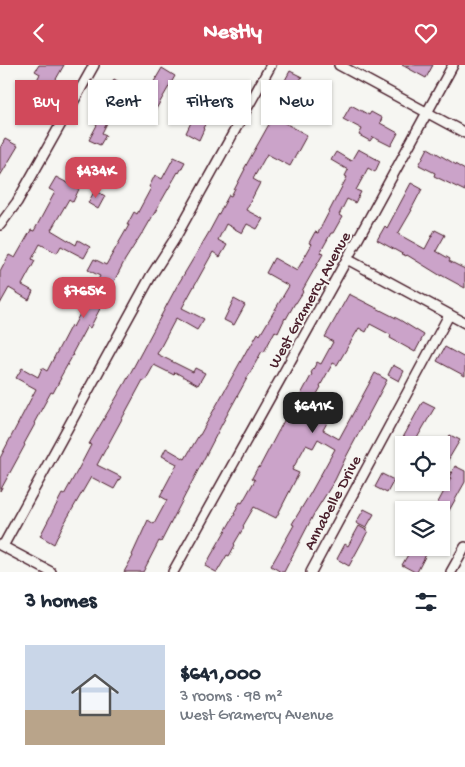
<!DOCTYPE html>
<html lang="en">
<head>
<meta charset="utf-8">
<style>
	body { margin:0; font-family:"Gochi Hand",sans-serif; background:#f6f6f7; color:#1f2937; height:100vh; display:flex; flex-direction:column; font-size:19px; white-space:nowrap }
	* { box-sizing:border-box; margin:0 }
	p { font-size:16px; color:#747a83 }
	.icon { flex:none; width:28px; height:28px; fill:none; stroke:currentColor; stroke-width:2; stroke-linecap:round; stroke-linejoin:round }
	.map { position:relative; height:507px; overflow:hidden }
	.drawer { display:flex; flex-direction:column; background:#fff; flex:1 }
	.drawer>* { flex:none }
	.top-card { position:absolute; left:15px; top:15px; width:435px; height:45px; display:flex; gap:10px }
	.tools { position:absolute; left:395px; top:371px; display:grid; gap:10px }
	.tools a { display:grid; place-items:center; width:55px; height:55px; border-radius:0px; background:#fff; box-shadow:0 1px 4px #0004; font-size:25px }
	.price { position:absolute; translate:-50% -42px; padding:0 11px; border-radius:10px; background:#d1495b; color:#fff; font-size:16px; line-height:32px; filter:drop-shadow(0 1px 2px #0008) }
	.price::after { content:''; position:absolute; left:50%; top:30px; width:15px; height:11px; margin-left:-8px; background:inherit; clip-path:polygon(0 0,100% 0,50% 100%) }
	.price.current { background:#222; color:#fff }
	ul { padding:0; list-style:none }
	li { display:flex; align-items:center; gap:15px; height:125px; padding:0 25px }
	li+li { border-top:1px solid #e0e1e3 }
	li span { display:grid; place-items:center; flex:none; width:140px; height:100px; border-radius:0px; color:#555 }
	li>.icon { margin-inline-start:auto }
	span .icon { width:60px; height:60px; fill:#fffc; stroke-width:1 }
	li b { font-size:21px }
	h2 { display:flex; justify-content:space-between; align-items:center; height:60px; padding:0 25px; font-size:21px }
	.tag { padding:0 18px; border-radius:0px; background:#fff; box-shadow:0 1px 4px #0004; font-size:18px; line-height:45px }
	.tag.current { background:#d1495b; color:#fff }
	header { display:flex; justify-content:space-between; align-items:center; height:65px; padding:0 25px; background:#d1495b; color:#fff; font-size:22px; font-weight:700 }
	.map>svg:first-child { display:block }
	.building { fill:#cba3c9; stroke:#4a1f2b }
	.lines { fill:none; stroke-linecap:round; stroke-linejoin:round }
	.street-casing { stroke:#4a1f2b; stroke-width:12 }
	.street { stroke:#f6f6f2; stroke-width:9 }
	.labels { text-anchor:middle; stroke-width:4; stroke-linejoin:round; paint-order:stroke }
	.street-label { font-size:16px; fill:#4a1f2b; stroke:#f6f6f2 }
</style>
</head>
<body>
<header><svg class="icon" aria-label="back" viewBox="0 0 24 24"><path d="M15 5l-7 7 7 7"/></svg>Nestly<svg class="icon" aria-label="heart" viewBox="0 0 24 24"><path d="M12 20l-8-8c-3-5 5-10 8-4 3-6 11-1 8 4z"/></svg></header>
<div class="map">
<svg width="465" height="507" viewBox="0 0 465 507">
	<rect width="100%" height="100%" fill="#f6f6f2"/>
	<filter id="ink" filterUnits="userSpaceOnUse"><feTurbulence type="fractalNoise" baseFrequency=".02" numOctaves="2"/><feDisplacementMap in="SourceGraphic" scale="10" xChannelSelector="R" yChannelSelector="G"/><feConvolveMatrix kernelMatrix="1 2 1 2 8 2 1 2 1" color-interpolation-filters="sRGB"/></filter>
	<g filter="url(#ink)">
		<g class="building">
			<polygon points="39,0 64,0 51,23 56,26 40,52 19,41 25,30 28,32 40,9 35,6"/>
			<polygon points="402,0 433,0 426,13"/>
			<polygon points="162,3 175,11 152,51 128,37 119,52 112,48 102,68 106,70 100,80 89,75 97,60 91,57 100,41 99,40 114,14 145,32"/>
			<polygon points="290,6 302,12 300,15 322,27 311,47 291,37 281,56 307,70 290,101 267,89 253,114 260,118 246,145 263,154 257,164 247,159 242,168 226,159 218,175 227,180 220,192 213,187 182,243 204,254 197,265 176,253 157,289 193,307 195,303 205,308 198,320 175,307 174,310 154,300 145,316 143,315 97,400 121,412 114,424 91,412 61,464 54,479 40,471 62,429 64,430 80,401 91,380 89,379 125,318 177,221 208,169 223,141 229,130 231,131 245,104 244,104 277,45 274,43 286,21 283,19"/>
			<polygon points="208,19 223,28 203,63 204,64 199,75 186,68 194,51 191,49 195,41 193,40 203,23 205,24"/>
			<polygon points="351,40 369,50 371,47 382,53 380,58 398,68 391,81 373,72 370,76 359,70 362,64 343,54"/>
			<polygon points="5,74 18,81 0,111 0,83"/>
			<polygon points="428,83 465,105 465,126 434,111 435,108 419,100"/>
			<polygon points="358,84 380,96 375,107 368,103 356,125 361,127 355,138 347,134 339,150 342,152 333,168 331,168 320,188 323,189 302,226 303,227 296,238 295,238 286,254 285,253 278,268 275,266 264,287 262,286 222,359 161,477 159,476 143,507 124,507 133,491 132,490 148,455 154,459 167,435 160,431 177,399 162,391 166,383 185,394 189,387 199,370 200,370 248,283 249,284 258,268 260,270 289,221 266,208 274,193 297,206 299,202 312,179 309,178 315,167 318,168 347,112 345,111 348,105 331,95 336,87 351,96"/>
			<polygon points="174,92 185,97 179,108 178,107 143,168 142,168 125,195 90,263 87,261 72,289 73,290 60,313 61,313 53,328 51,327 34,358 35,359 24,379 25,380 0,426 0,393 36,324 16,313 22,303 38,312 42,303 47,306 71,260 73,262 100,211 88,205 94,194 106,200 129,160 127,160 134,147 137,149 151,123 149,122 155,110 162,114"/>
			<polygon points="56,112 79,124 73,137 69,134 51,165 76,180 78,175 90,182 84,193 61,181 57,188 40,179 32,194 35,196 22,220 33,226 29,235 9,223 0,239 0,207 9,190 15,193 31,165 34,166 55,127 49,124"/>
			<polygon points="411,118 422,124 411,145 412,145 398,169 425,184 435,165 445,170 436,186 450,194 449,196 465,204 465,223 441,210 441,211 407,190 406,191 377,175 385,161 387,163"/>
			<polygon points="95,125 105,131 98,144 88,138"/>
			<polygon points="349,229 400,255 424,270 415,287 390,273 391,270 370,259 366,267 359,263 337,300 333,298 320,321 321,322 317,329 337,340 323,365 339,374 375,308 387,315 345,394 335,415 315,447 284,507 281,507 271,501 294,460 292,459 310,429 335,384 318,374 313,383 306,380 292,405 299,408 276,453 254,442 243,461 244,462 234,479 235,480 229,491 227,490 217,507 216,507 205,501 235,449 234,448 240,437 242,438 255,415 252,413 258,402 259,403 297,331 299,333 312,309 311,308 317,297 321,299 333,277 325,272"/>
			<polygon points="234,234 245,240 234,260 224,255"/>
			<polygon points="445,282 465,293 465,311 437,296"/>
			<polygon points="393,300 404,306 399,316 388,310"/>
			<polygon points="423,336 435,342 413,380 399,380"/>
			<polygon points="450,370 460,375 441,407 441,385"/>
			<polygon points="455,401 465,406 465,417 441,460 441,445 434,445 451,413 449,412"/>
			<polygon points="382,409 394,415 387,428 375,422"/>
			<polygon points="364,444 374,449 366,463 356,458"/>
			<polygon points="359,461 368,466 349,501 337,494 345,479 348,481"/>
			<polygon points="414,482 430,482 417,507 415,507 402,500 409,488 410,489"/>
		</g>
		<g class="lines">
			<g class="street-casing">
				<g id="street">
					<polyline points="339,0 465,68"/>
					<polyline points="0,160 17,137 94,0"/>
					<polyline points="347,194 465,258"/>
					<polyline points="0,480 51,507"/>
					<polyline points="3,481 151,211 174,175 271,0"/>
					<polyline points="173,507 347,194 453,0"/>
					<polyline points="311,507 449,250"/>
					<polyline points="451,507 465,482"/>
				</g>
			</g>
			<use href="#street" class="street"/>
		</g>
	</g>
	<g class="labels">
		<g class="street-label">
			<text transform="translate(308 234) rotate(-61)" y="6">West Gramercy Avenue</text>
			<text transform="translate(331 437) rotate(-62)" y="6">Annabelle Drive</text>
		</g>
	</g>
</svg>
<div class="tools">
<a><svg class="icon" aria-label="locate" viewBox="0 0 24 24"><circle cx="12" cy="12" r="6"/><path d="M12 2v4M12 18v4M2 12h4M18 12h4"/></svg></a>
<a><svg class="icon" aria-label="layers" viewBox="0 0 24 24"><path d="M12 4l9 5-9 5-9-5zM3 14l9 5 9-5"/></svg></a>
</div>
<b class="price" style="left:96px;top:134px">$434K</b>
<b class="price" style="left:84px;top:254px">$765K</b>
<b class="price current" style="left:313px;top:369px">$641K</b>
<div class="top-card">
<a class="tag current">Buy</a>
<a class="tag">Rent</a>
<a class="tag">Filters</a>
<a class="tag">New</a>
</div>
</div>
<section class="drawer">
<h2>3 homes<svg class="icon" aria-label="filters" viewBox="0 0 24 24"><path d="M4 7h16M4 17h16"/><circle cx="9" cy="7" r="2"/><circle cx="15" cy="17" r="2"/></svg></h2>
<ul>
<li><span style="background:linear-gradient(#c9d6e8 65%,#b9a48a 0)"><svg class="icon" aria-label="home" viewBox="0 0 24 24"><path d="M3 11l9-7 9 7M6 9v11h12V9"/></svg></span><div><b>$641,000</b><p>3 rooms · 98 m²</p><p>West Gramercy Avenue</p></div></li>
</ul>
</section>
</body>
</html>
